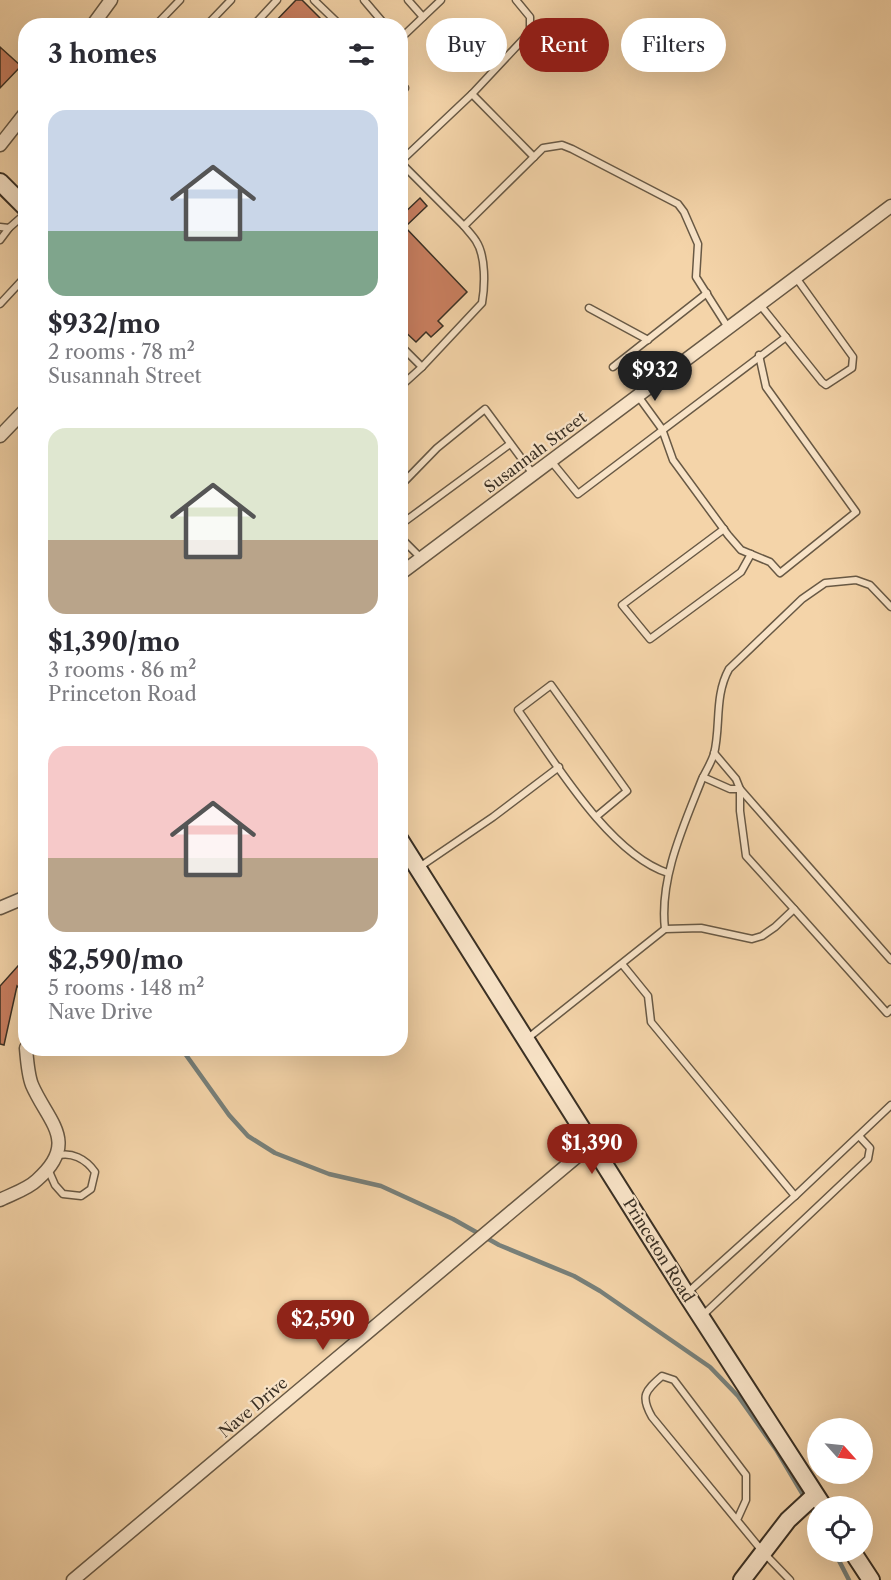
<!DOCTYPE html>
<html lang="en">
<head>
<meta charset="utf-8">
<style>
	body { margin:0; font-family:"Libre Caslon Text",serif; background:#f7f7f7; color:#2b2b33; height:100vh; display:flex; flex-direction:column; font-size:22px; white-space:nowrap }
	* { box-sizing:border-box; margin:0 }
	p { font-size:20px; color:#7c7c81 }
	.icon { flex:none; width:33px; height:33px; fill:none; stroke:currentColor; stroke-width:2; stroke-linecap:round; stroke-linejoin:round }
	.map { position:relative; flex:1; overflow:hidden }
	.sheet { position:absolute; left:18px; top:18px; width:390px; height:1038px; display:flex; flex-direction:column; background:#fff; border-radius:24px; box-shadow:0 6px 24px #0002 }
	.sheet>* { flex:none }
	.banner { position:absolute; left:426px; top:18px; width:375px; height:54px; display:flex; gap:12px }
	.needle { width:39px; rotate:117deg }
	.buttons { position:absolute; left:807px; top:1418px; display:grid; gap:12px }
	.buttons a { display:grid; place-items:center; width:66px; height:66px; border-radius:50%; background:#fff; box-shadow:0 6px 24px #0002; font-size:30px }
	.price { position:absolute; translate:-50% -51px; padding:0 14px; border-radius:21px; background:#8f2418; color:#fff; font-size:20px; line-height:39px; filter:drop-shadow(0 2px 3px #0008) }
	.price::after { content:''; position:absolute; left:50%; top:36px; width:18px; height:14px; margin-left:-9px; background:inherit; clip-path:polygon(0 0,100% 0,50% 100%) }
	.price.selected { background:#222; color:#fff }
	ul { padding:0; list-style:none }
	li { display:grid; align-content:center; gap:12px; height:318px; padding:0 30px }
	li span { display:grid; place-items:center; height:186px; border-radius:18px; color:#555 }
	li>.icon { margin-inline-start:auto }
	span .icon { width:108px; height:108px; fill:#fffc; stroke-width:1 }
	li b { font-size:26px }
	h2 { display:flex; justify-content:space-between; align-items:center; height:72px; padding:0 30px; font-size:26px }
	.chip { padding:0 21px; border-radius:27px; background:#fff; box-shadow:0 6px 24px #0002; font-size:21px; line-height:54px }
	.chip.selected { background:#8f2418; color:#fff }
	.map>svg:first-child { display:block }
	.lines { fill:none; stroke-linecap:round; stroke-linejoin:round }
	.stream { stroke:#78807a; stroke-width:4.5 }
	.building { fill:#cb8061; stroke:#3a3024; stroke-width:1.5 }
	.lane-casing { stroke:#685945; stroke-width:9 }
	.street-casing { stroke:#685945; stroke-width:15 }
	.secondary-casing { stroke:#3a3024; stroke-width:20 }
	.lane { stroke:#f8e3c7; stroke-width:6 }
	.street { stroke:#f8e3c7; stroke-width:12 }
	.secondary { stroke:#f8e3c7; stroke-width:16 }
	.labels { text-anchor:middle; stroke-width:4.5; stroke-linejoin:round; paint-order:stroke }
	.street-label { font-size:16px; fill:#3a3024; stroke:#f8e3c7 }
</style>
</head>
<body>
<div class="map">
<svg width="891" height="1580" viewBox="0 0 891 1580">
	<rect width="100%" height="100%" fill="#f4d4a9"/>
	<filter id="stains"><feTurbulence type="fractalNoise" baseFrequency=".00333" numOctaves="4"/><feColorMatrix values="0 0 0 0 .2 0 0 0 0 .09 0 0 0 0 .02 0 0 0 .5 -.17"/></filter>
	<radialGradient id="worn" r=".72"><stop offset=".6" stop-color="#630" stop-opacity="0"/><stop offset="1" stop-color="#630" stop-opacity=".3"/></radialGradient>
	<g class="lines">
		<g class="stream">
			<polyline points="25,829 26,830"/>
			<polyline points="181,1048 229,1115 248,1136 275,1153 329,1174 381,1186 453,1219 499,1245 574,1276 600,1291 710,1367 738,1396 777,1451 818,1520"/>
			<polyline points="834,1551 849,1580"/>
		</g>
	</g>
	<g class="building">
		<polygon points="296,0 302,0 328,26 271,26"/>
		<polygon points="0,47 21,66 0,88"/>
		<polygon points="420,198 427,206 405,227 467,292 438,321 443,326 431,337 426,332 416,342 400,327 400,217"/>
		<polygon points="26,957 26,994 17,986 4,1045 0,1044 0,986"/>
	</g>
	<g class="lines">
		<g class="lane-casing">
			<g id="lane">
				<polyline points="314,0 341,26"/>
				<polyline points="364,0 386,26"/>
				<polyline points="408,0 423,17"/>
				<polyline points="516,0 530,17 530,32 472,94 534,157"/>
				<polyline points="155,26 180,0"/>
				<polyline points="206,26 231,0"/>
				<polyline points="253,26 277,0"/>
				<polyline points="400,39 441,0"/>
				<polyline points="400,84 405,88 400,93"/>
				<polyline points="464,226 400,162 472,94"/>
				<polyline points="0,227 9,228 26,213"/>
				<polyline points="0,240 9,228"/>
				<polyline points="0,304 26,276"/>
				<polyline points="761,306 822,382 826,385 852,368 853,357 797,279"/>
				<polyline points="589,308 648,340"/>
				<polyline points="400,345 422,367 400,387"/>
				<path d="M 422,367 L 482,303 C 485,286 486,256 476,241 C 473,236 468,231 464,226 L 543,148 L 562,145 L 572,149 L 678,204 L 684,212 L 698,244 L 696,277 L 729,329"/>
				<polyline points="613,367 707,293"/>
				<polyline points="638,396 662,429 673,460 728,535 741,550 770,562 780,573 856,512 766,387 759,355"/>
				<polyline points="551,461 578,494 786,337"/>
				<polyline points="400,486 437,448 485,409 533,474"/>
				<polyline points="400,525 510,444"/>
				<polyline points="724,529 622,605 650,639 741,572 751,554"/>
				<polyline points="400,537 421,558"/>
				<polyline points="714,753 736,779 740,789 740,811 746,856 794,909"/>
				<polyline points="703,777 730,789 740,789 891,960"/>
				<path d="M 597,816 L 627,791 L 551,685 L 518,710 C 553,759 609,854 668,873"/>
				<polyline points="418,868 493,817 559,767"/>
				<path d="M 665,929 C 659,878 684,825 702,779 C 706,771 711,763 714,754 C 721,726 714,696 729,669 L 802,599 L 825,583 L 856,580 L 870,585 L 891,607"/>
				<polyline points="622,964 648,996 651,1022 795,1196"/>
				<polyline points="528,1038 665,929 701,928 752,939 762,936 775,927 794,909 887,1013 891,1009"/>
				<path d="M 48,1169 L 55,1185 L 63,1194 L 81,1196 L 91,1189 L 95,1172 C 86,1159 71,1151 56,1156"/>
				<polyline points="687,1293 795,1196 891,1105"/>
				<polyline points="702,1316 868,1159 870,1148 859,1136"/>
				<path d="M 737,1520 L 746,1500 L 746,1475 L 674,1380 L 662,1376 C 645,1391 640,1396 652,1417 L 763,1552 L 790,1580"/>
			</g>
		</g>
		<g class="street-casing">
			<g id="street">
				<polyline points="92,26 111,0"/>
				<polyline points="0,145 26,112"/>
				<polyline points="0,436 26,409"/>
				<polyline points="400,574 891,206"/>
				<polyline points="0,908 26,897"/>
				<path d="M 0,1200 C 12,1194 28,1189 37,1180 C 80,1142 48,1122 32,1085 C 28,1075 27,1060 26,1048"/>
				<polyline points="73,1580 592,1144"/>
			</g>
		</g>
		<g class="secondary-casing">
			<g id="secondary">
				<polyline points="0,182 26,208"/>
				<polyline points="400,840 686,1294 823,1506"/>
				<polyline points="852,1551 871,1580"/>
				<polyline points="742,1580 788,1520 815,1495"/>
			</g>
		</g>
		<use href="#lane" class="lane"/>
		<use href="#street" class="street"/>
		<use href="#secondary" class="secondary"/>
	</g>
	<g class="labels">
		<g class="street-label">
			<text transform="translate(535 452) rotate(-37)" y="6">Susannah Street</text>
			<text transform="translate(659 1250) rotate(58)" y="6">Princeton Road</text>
			<text transform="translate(253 1407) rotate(-40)" y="6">Nave Drive</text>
		</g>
	</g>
	<rect width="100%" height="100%" filter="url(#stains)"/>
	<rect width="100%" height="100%" fill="url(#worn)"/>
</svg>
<div class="buttons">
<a><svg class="needle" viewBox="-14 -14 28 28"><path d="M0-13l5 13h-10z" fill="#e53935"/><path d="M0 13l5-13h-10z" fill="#7c7c81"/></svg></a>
<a><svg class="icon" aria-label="locate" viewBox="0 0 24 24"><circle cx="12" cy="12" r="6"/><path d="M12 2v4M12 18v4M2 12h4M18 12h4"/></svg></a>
</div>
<b class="price selected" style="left:655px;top:402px">$932</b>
<b class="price" style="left:592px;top:1175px">$1,390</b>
<b class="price" style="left:323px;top:1351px">$2,590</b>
<div class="banner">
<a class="chip">Buy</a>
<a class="chip selected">Rent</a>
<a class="chip">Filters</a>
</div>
<section class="sheet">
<h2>3 homes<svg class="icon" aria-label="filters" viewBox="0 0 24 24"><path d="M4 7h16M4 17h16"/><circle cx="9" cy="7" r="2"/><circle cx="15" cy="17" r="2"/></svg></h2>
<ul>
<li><span style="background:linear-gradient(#c9d6e8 65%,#7fa58c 0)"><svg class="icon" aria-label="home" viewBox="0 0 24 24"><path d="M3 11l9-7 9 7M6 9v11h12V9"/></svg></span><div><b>$932/mo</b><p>2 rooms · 78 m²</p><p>Susannah Street</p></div></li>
<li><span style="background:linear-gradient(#dfe7d0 60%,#b9a48a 0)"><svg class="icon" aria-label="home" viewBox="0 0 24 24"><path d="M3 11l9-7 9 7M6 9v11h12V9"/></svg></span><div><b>$1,390/mo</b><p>3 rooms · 86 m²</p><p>Princeton Road</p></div></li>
<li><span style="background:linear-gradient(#f6c9c9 60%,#b9a48a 0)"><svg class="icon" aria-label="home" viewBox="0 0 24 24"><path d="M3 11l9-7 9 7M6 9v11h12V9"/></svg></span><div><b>$2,590/mo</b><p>5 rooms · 148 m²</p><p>Nave Drive</p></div></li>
</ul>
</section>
</div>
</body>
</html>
